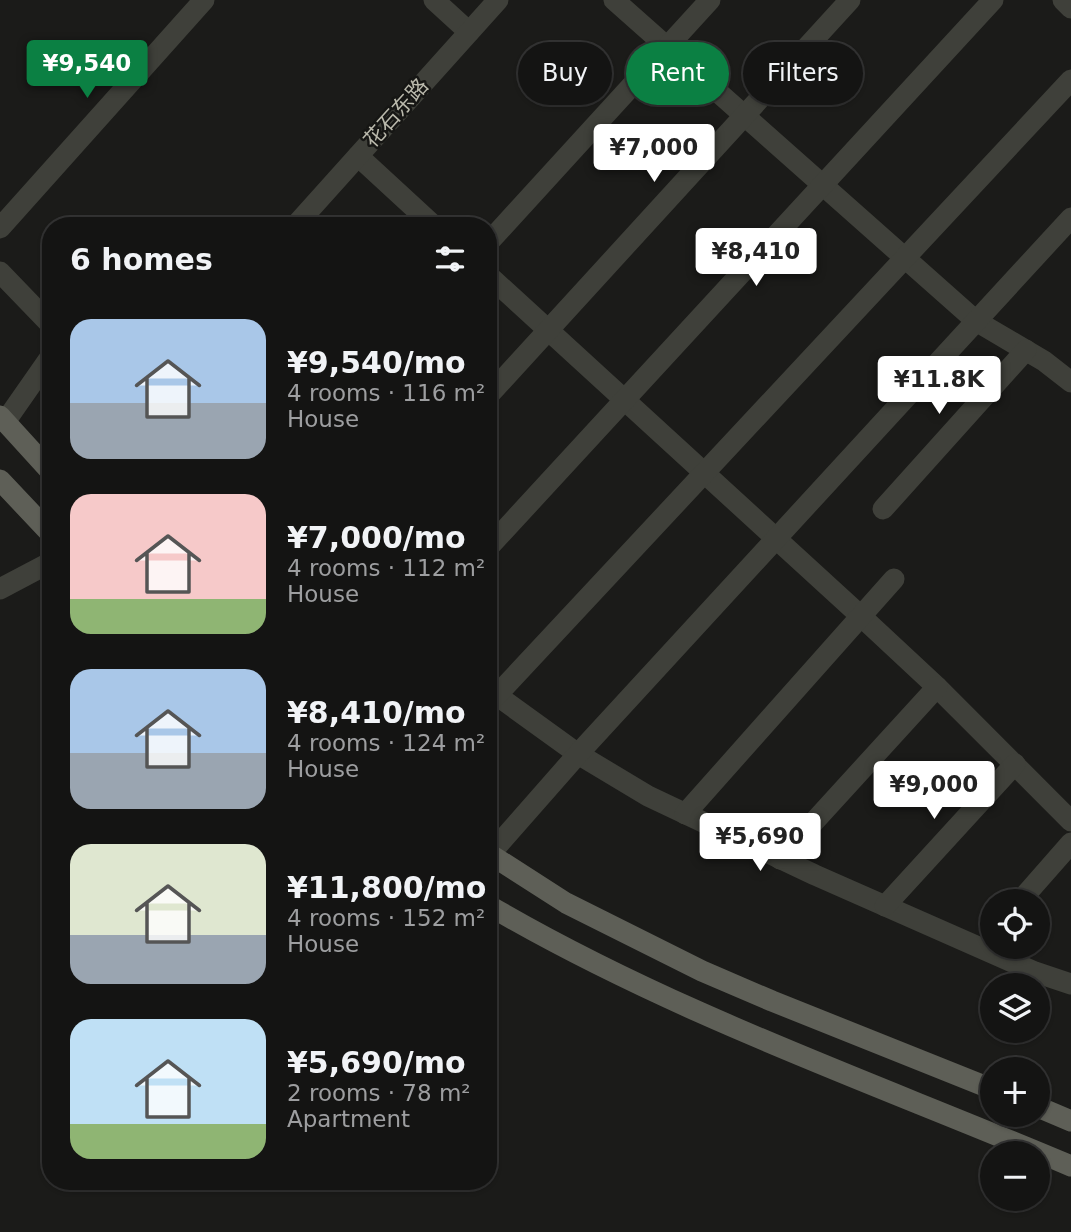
<!DOCTYPE html>
<html lang="en">
<head>
<meta charset="utf-8">
<style>
	body { margin:0; font-family:"DejaVu Sans","Noto Sans SC",sans-serif; background:#212121; color:#f1f3f6; height:100vh; display:flex; flex-direction:column; font-size:26px; white-space:nowrap }
	* { box-sizing:border-box; margin:0 }
	p { font-size:23px; color:#9d9ea0 }
	.icon { flex:none; width:38px; height:38px; fill:none; stroke:currentColor; stroke-width:2; stroke-linecap:round; stroke-linejoin:round }
	.map { position:relative; flex:1; overflow:hidden }
	.sheet { position:absolute; left:42px; top:217px; width:455px; height:973px; display:flex; flex-direction:column; background:#141413; border-radius:28px; box-shadow:0 2px 5px #0004,0 0 0 2px #333 }
	.sheet>* { flex:none }
	.hud { position:absolute; left:518px; top:42px; width:448px; height:63px; display:flex; gap:14px }
	.controls { position:absolute; left:980px; top:889px; display:grid; gap:14px }
	.controls a { display:grid; place-items:center; width:70px; height:70px; border-radius:50%; background:#141413; box-shadow:0 2px 5px #0004,0 0 0 2px #333; font-size:35px }
	.price { position:absolute; translate:-50% -60px; padding:0 16px; border-radius:7px; background:#fff; color:#222; font-size:23px; line-height:46px; filter:drop-shadow(0 2px 4px #0008) }
	.price::after { content:''; position:absolute; left:50%; top:42px; width:21px; height:16px; margin-left:-10px; background:inherit; clip-path:polygon(0 0,100% 0,50% 100%) }
	.price.current { background:#0b8043; color:#fff }
	ul { padding:0; list-style:none }
	li { display:flex; align-items:center; gap:21px; height:175px; padding:0 28px }
	li span { display:grid; place-items:center; flex:none; width:196px; height:140px; border-radius:21px; color:#555 }
	li>.icon { margin-inline-start:auto }
	span .icon { width:84px; height:84px; fill:#fffc; stroke-width:1 }
	li b { font-size:30px }
	h2 { display:flex; justify-content:space-between; align-items:center; height:84px; padding:0 28px; font-size:30px }
	.pill { padding:0 24px; border-radius:32px; background:#141413; box-shadow:0 2px 5px #0004,0 0 0 2px #333; font-size:24px; line-height:63px }
	.pill.current { background:#0b8043; color:#fff }
	.map>svg:first-child { display:block }
	.lines { fill:none; stroke-linecap:round; stroke-linejoin:round }
	.minor { stroke:#3f403a; stroke-width:21 }
	.major { stroke:#5e5f57; stroke-width:21 }
	.labels { text-anchor:middle; stroke-width:5; stroke-linejoin:round; paint-order:stroke }
	.street-label { font-size:21px; fill:#bab9ac; stroke:#161614 }
</style>
</head>
<body>
<div class="map">
<svg width="1071" height="1232" viewBox="0 0 1071 1232">
	<rect width="100%" height="100%" fill="#1b1b19"/>
	<g class="lines">
		<g class="minor">
			<polyline points="434,0 469,32"/>
			<polyline points="614,0 976,321 1044,361 1071,382"/>
			<polyline points="1063,0 1071,8"/>
			<polyline points="358,156 434,226"/>
			<polyline points="295,226 498,0"/>
			<polyline points="0,228 204,0"/>
			<polyline points="488,243 710,0"/>
			<polyline points="0,272 51,325"/>
			<polyline points="488,275 864,619 937,687 1071,821"/>
			<polyline points="488,396 850,0"/>
			<polyline points="5,422 51,356"/>
			<polyline points="883,509 1026,350"/>
			<polyline points="488,548 993,0"/>
			<polyline points="0,589 51,562"/>
			<polyline points="488,689 578,754 648,796 815,875 1035,972 1071,984"/>
			<polyline points="497,695 1071,80"/>
			<polyline points="685,814 894,579"/>
			<polyline points="490,854 578,754 1071,218"/>
			<polyline points="780,859 937,687"/>
			<polyline points="1020,901 1071,843"/>
			<polyline points="885,906 1015,764"/>
		</g>
		<g class="major">
			<polyline points="0,416 51,472"/>
			<polyline points="0,480 51,534"/>
			<polyline points="488,853 566,903 702,971 772,1001 992,1089"/>
			<path d="M 488,905 C 672,1013 875,1083 1071,1166"/>
			<polyline points="1038,1107 1071,1121"/>
		</g>
	</g>
	<g class="labels">
		<g class="street-label">
			<text transform="translate(396 113) rotate(-48)" y="7">花石东路</text>
		</g>
	</g>
</svg>
<div class="controls">
<a><svg class="icon" aria-label="locate" viewBox="0 0 24 24"><circle cx="12" cy="12" r="6"/><path d="M12 2v4M12 18v4M2 12h4M18 12h4"/></svg></a>
<a><svg class="icon" aria-label="layers" viewBox="0 0 24 24"><path d="M12 4l9 5-9 5-9-5zM3 14l9 5 9-5"/></svg></a>
<a>+</a>
<a>−</a>
</div>
<b class="price current" style="left:87px;top:100px">¥9,540</b>
<b class="price" style="left:654px;top:184px">¥7,000</b>
<b class="price" style="left:756px;top:288px">¥8,410</b>
<b class="price" style="left:939px;top:416px">¥11.8K</b>
<b class="price" style="left:934px;top:821px">¥9,000</b>
<b class="price" style="left:760px;top:873px">¥5,690</b>
<div class="hud">
<a class="pill">Buy</a>
<a class="pill current">Rent</a>
<a class="pill">Filters</a>
</div>
<section class="sheet">
<h2>6 homes<svg class="icon" aria-label="filters" viewBox="0 0 24 24"><path d="M4 7h16M4 17h16"/><circle cx="9" cy="7" r="2"/><circle cx="15" cy="17" r="2"/></svg></h2>
<ul>
<li><span style="background:linear-gradient(#a9c7e8 60%,#9aa5b1 0)"><svg class="icon" aria-label="home" viewBox="0 0 24 24"><path d="M3 11l9-7 9 7M6 9v11h12V9"/></svg></span><div><b>¥9,540/mo</b><p>4 rooms · 116 m²</p><p>House</p></div></li>
<li><span style="background:linear-gradient(#f6c9c9 75%,#8fb573 0)"><svg class="icon" aria-label="home" viewBox="0 0 24 24"><path d="M3 11l9-7 9 7M6 9v11h12V9"/></svg></span><div><b>¥7,000/mo</b><p>4 rooms · 112 m²</p><p>House</p></div></li>
<li><span style="background:linear-gradient(#a9c7e8 60%,#9aa5b1 0)"><svg class="icon" aria-label="home" viewBox="0 0 24 24"><path d="M3 11l9-7 9 7M6 9v11h12V9"/></svg></span><div><b>¥8,410/mo</b><p>4 rooms · 124 m²</p><p>House</p></div></li>
<li><span style="background:linear-gradient(#dfe7d0 65%,#9aa5b1 0)"><svg class="icon" aria-label="home" viewBox="0 0 24 24"><path d="M3 11l9-7 9 7M6 9v11h12V9"/></svg></span><div><b>¥11,800/mo</b><p>4 rooms · 152 m²</p><p>House</p></div></li>
<li><span style="background:linear-gradient(#bfe0f5 75%,#8fb573 0)"><svg class="icon" aria-label="home" viewBox="0 0 24 24"><path d="M3 11l9-7 9 7M6 9v11h12V9"/></svg></span><div><b>¥5,690/mo</b><p>2 rooms · 78 m²</p><p>Apartment</p></div></li>
</ul>
</section>
</div>
</body>
</html>
